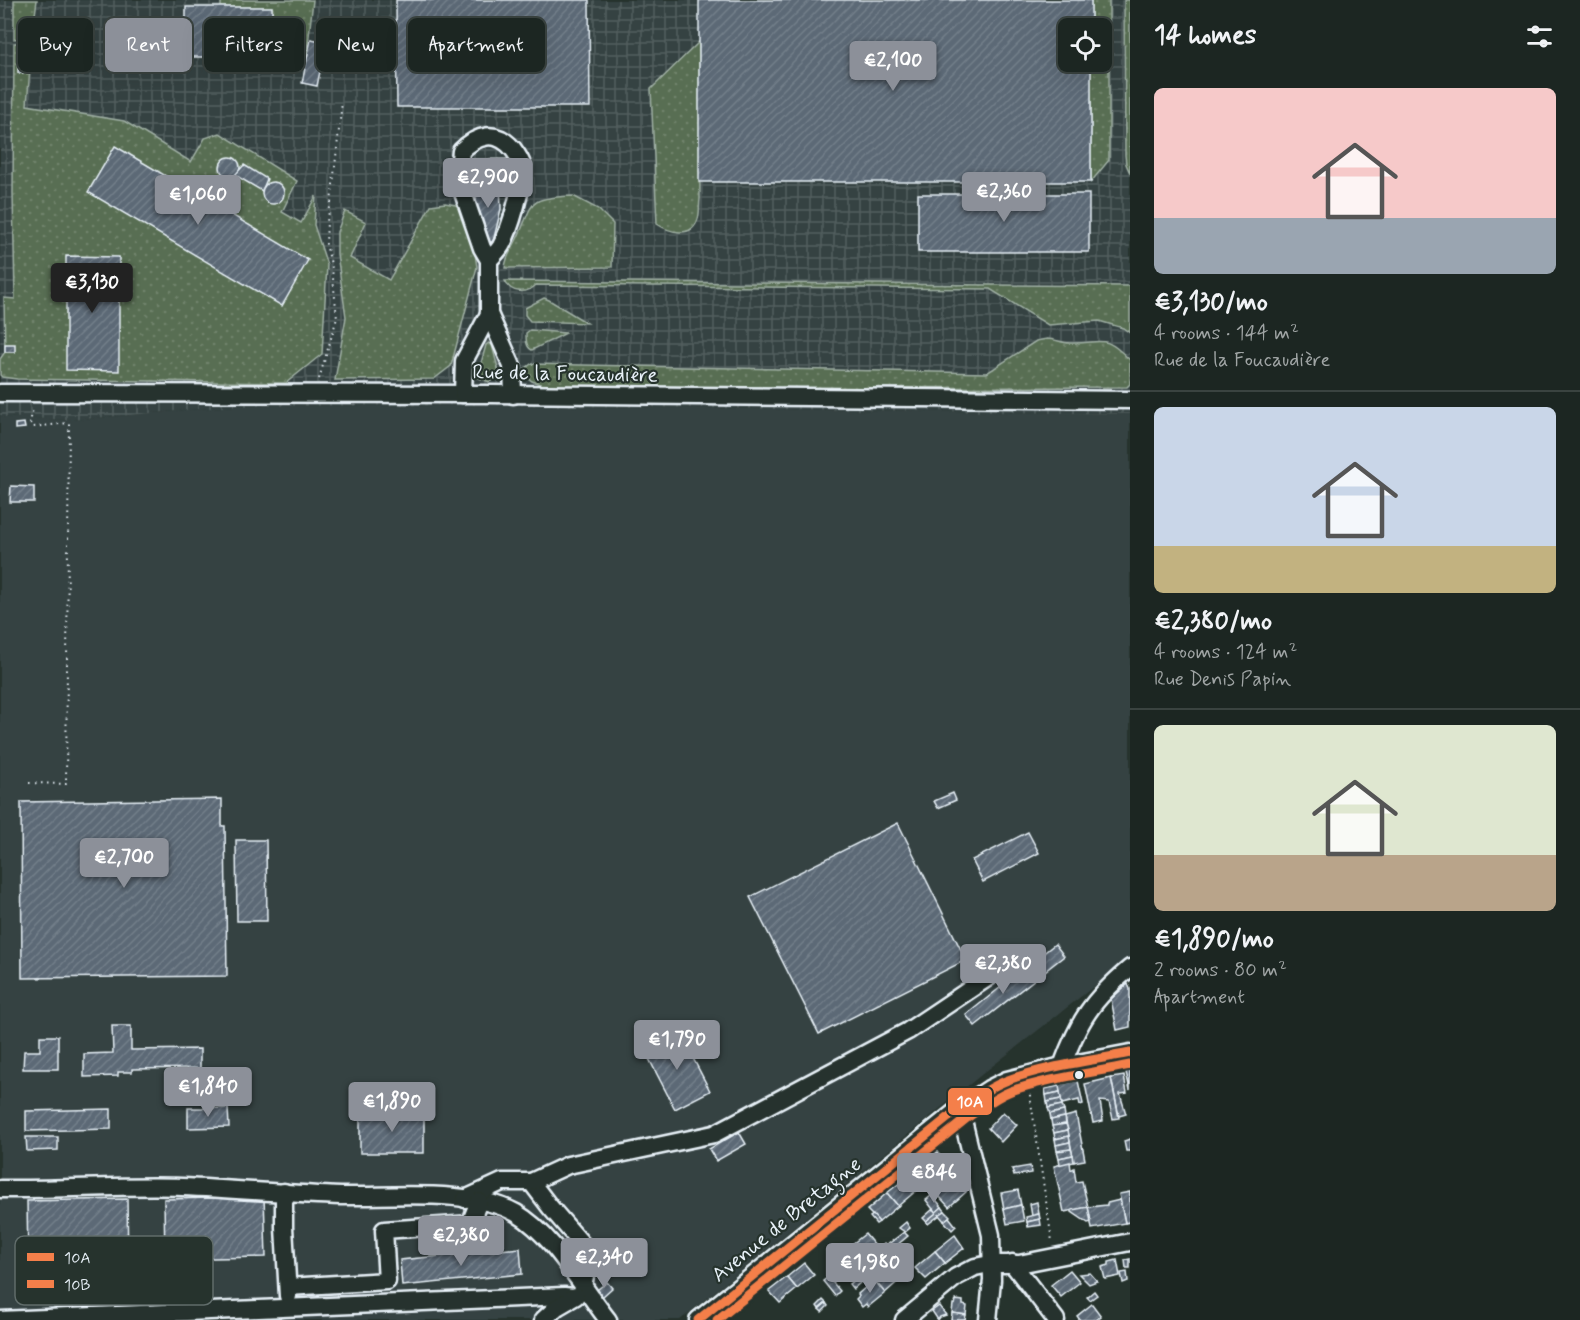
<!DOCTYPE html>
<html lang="en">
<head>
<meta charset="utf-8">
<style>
	body { margin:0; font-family:Mynerve,sans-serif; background:#252e2a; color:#f1f3f6; height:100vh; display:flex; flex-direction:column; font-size:22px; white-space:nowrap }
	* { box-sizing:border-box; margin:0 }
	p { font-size:20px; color:#a0a5a5 }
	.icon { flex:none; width:33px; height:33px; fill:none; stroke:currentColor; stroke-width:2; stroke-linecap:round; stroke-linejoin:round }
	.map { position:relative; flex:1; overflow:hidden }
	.drawer { display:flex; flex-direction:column; background:#1c2622; width:450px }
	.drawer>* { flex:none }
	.banner { position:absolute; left:18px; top:18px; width:570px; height:54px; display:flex; gap:12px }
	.tools { position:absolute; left:1058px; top:18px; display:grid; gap:12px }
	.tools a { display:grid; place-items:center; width:54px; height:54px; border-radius:9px; background:#1c2622; box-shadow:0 6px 24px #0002,0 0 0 2px #3a4340; font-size:30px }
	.price { position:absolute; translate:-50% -51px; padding:0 14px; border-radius:6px; background:#8c9099; color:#fff; font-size:20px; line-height:39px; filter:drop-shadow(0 2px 3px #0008) }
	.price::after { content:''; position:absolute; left:50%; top:36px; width:18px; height:14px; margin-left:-9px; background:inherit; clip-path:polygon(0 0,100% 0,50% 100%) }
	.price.active { background:#222; color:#fff }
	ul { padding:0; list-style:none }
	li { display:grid; align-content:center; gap:12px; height:318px; padding:0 24px }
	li+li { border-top:2px solid #3a4340 }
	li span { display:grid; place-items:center; height:186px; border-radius:9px; color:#555 }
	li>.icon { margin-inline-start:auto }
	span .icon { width:108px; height:108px; fill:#fffc; stroke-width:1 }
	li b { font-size:26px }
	h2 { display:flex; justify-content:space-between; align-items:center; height:72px; padding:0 24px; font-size:26px }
	.pill { padding:0 21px; border-radius:9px; background:#1c2622; box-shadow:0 6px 24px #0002,0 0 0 2px #3a4340; font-size:21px; line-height:54px }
	.pill.active { background:#8c9099; color:#fff }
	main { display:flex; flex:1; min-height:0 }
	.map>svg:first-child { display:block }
	.built { fill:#364343 }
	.industrial { fill:url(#industrial-grid); fill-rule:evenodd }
	.grass { fill:url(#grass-dots); stroke:#a0b0a5; stroke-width:1.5 }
	.building { fill:url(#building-hatch); stroke:#e8f1f8; stroke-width:1.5 }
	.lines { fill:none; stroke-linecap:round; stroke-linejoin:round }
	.minor-casing { stroke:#e8f1f8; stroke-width:21 }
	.path { stroke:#e8f1f8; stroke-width:2; stroke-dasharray:1.5 4.5; stroke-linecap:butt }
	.minor { stroke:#26332d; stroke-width:16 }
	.bus-1-casing { stroke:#26332d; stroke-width:14 }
	.bus-2-casing { stroke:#26332d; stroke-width:14 }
	.bus-1 { stroke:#f47f4a; stroke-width:9 }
	.bus-2 { stroke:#f47f4a; stroke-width:9 }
	.bus-dot { fill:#e8f1f8; stroke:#26332d; stroke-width:2 }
	.labels { text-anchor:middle; stroke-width:4.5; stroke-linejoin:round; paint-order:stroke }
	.street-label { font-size:21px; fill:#e8f1f8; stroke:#26332d }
	.key { fill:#26332d; stroke:#606c6a; stroke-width:1.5 }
	.key-label { font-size:16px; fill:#e8f1f8 }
	.line-badge { stroke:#26332d; stroke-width:2 }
	.badge-label { font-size:16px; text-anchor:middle; font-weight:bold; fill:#fff }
</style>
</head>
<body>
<main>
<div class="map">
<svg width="1130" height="1320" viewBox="0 0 1130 1320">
	<defs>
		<pattern id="industrial-grid" width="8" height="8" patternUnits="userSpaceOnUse" patternTransform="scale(1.5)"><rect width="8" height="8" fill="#364343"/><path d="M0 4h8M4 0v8" fill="none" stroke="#535f5f"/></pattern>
		<pattern id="grass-dots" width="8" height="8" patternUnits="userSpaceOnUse" patternTransform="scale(1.5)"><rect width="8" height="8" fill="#586e52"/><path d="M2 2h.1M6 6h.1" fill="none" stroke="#70836c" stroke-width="1.8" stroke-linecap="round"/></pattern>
		<pattern id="building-hatch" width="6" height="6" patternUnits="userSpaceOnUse" patternTransform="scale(1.5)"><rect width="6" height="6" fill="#5b6976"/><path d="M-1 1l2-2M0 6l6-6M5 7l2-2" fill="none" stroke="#737f8a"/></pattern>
	</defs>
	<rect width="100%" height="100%" fill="#26332d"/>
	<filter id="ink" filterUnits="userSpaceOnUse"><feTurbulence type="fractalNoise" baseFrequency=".0167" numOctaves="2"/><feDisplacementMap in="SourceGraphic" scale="12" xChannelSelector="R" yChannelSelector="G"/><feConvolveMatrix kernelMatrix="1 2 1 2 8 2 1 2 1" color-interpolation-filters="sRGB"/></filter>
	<g filter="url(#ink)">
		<polygon class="built" points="494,405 1130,414 1130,958 986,1071 680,1320 0,1320 0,417 72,420 235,406"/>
		<path class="industrial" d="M 0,0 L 1130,0 L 1130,414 L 494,405 L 235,406 L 72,420 L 0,417 ZM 1068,28 L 1101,28 L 1101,62 L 1068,62 Z"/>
		<g class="grass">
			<polygon points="14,0 37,0 32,37 14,39"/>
			<polygon points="221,0 313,0 306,63 272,66 272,7 221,7"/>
			<polygon points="1091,0 1109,0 1109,160 1091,182 1091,62 1101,62 1101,28 1091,28"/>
			<polygon points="1124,0 1130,0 1130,173 1126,164 1125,155"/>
			<path d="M 699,42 L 700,199 C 699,205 700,213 698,219 C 692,239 669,232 657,224 L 651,89 Z"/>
			<polygon points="14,43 32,43 27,105 124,121 191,162 205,138 220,133 297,181 282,212 301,223 316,196 314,225 327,265 322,354 286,383 17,379 2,377 0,375 0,359 5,352 4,298 15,299 13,193"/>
			<path d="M 573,196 L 598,209 L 613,224 L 612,267 L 505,268 C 506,256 511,251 516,241 C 535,203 523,198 573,196 Z"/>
			<polygon points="445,203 461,206 474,247 477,267 451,366 434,379 335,380 346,317 337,254 337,232 345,211 366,222 350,258 389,280 431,205"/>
			<path d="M 505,281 L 1130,286 L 1130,333 L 1123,328 L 1099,321 L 1048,325 L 990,289 L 536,285 C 527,294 511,294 505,281 Z"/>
			<polygon points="544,298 549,300 587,323 530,321 525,315 525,308"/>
			<path d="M 530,330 L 566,333 L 532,350 C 526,347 526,340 526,333 Z"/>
			<path d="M 1047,339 C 1055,339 1062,343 1070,343 C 1103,344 1102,332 1130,360 L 1130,384 L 1127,387 L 553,389 L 532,381 L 524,375 L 525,369 L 531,364 L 987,373 L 1036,341 Z"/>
			<polygon points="489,343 492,345 500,376 489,382 479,378 478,374 486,345"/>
		</g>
		<g class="building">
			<polygon points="396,0 589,0 590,107 397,107"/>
			<polygon points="699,0 1091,0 1091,28 1068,28 1068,62 1091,62 1091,182 699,182"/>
			<rect x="186" y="7" width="86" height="50"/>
			<polygon points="311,39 326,42 317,86 302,83"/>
			<rect x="18" y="48" width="13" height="25"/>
			<polygon points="115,146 308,260 282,306 88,192"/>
			<circle cx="230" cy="167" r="10"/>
			<polygon points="244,165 267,179 262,191 235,175"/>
			<circle cx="273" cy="193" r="11"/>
			<polygon points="476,184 500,184 501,209 493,242 485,242 476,209"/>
			<rect x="918" y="194" width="171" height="58"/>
			<polygon points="66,256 119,257 119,371 66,370"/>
			<rect x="5" y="344" width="10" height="8"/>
			<polygon points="24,423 25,428 15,429 15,424"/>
			<polygon points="11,486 34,487 34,502 10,502"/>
			<polygon points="953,793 956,800 938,808 934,801"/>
			<polygon points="222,799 222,826 225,826 227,976 22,978 21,802"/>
			<polygon points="898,823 966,960 819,1034 750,897"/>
			<polygon points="1028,832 1039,853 983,882 972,860"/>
			<polygon points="236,840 266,840 267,921 237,921"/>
			<polygon points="1055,944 1064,956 1040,975 1031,963"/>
			<polygon points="1031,963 1040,975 975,1026 966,1015"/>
			<polygon points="1128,984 1130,989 1130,1027 1117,1030 1111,999"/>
			<polygon points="112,1026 131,1026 131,1050 200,1049 200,1068 132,1069 132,1072 118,1072 118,1076 84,1077 84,1054 113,1053"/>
			<polygon points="680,1033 710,1091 675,1109 645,1051"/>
			<polygon points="40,1036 58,1036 58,1069 23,1069 24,1051 40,1051"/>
			<polygon points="1130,1071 1130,1090 1126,1072"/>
			<polygon points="1124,1076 1127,1093 1120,1094 1126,1114 1119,1116 1111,1078"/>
			<polygon points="1111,1078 1119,1118 1113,1119 1109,1102 1100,1101 1103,1121 1093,1123 1085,1084"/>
			<polygon points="1078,1081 1083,1104 1080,1105 1079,1100 1062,1104 1058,1085"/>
			<polygon points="1059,1086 1060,1092 1046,1095 1045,1089"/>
			<polygon points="1060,1092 1061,1099 1047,1102 1046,1095"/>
			<polygon points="1061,1099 1062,1105 1048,1108 1047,1102"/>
			<polygon points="1062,1105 1064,1111 1050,1114 1048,1108"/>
			<polygon points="188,1108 228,1108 229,1127 188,1128"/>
			<polygon points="111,1109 111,1129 26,1131 26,1111"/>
			<polygon points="1064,1111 1065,1117 1051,1120 1050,1114"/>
			<polygon points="1003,1112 1017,1125 1001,1142 988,1128"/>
			<rect x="360" y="1113" width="64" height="40"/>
			<polygon points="1076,1114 1085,1160 1074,1162 1065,1117"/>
			<polygon points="1065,1117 1066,1124 1052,1126 1051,1120"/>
			<polygon points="1066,1124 1068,1130 1054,1133 1052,1126"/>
			<polygon points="1068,1130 1069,1136 1055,1139 1054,1133"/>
			<polygon points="739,1132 746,1144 716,1161 709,1149"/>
			<polygon points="1069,1136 1070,1142 1056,1145 1055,1139"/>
			<polygon points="26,1137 58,1137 58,1150 27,1151"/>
			<polygon points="1130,1139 1130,1151 1126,1151 1124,1141"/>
			<polygon points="1070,1142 1071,1149 1057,1151 1056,1145"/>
			<polygon points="1071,1149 1073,1155 1059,1158 1057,1151"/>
			<polygon points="937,1152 947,1165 932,1178 920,1167"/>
			<polygon points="1073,1155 1074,1162 1060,1165 1059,1158"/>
			<polygon points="1070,1162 1071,1170 1074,1168 1076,1182 1082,1181 1088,1207 1064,1212 1054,1166"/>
			<polygon points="1030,1166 1031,1173 1014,1176 1012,1169"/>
			<polygon points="919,1171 923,1176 918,1180 914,1175"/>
			<polygon points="923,1176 933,1188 929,1192 918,1180"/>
			<polygon points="906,1178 917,1190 898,1206 887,1193"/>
			<polygon points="944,1180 947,1183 936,1193 933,1189"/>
			<polygon points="956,1181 966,1192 949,1207 938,1195"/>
			<polygon points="1018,1190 1021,1205 1004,1209 1001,1193"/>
			<polygon points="1130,1192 1130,1222 1125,1223 1119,1194"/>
			<polygon points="887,1193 898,1206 879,1222 867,1210"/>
			<polygon points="932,1195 942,1207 936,1213 926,1200"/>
			<polygon points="264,1197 266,1257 165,1259 164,1199"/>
			<polygon points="127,1199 128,1259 28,1260 27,1201"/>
			<polygon points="1120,1200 1125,1223 1092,1229 1088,1207 1107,1205 1107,1203"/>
			<polygon points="1037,1202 1039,1214 1032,1216 1030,1204"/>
			<polygon points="1021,1205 1024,1221 1007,1224 1004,1209"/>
			<polygon points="942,1207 945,1211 928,1224 926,1221"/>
			<polygon points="1088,1207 1091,1222 1088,1223 1072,1212 1072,1210"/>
			<polygon points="933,1209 936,1213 926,1221 923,1218"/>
			<polygon points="945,1211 950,1216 944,1221 939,1215"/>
			<polygon points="1039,1214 1040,1219 1027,1222 1026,1217"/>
			<polygon points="873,1215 879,1222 876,1224 870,1217"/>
			<polygon points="949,1217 956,1226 952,1230 944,1221"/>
			<polygon points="1040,1219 1041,1225 1028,1227 1027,1222"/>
			<polygon points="906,1222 910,1228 905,1232 899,1228"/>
			<polygon points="904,1232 908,1236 890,1251 886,1246"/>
			<polygon points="865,1234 875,1246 858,1260 847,1248"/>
			<polygon points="955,1235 964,1248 945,1263 935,1251"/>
			<polygon points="884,1244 890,1251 885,1254 880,1248"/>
			<polygon points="899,1245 904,1253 900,1256 894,1248"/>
			<polygon points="520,1248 522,1274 402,1286 400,1260"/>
			<polygon points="847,1248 858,1260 840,1275 830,1262"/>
			<polygon points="882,1251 885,1254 875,1263 872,1260"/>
			<polygon points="935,1251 945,1263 926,1279 915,1268"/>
			<polygon points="888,1253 894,1261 890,1264 885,1256"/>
			<polygon points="1130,1259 1130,1268 1126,1268 1125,1260"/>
			<polygon points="1117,1260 1120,1276 1105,1279 1102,1267 1109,1265 1109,1262"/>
			<polygon points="804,1263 814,1275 797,1289 787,1277"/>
			<polygon points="892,1266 902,1278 885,1293 874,1280"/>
			<polygon points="1070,1270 1080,1282 1061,1297 1051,1285"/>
			<polygon points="1127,1272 1128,1281 1123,1283 1121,1273"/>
			<polygon points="1090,1273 1097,1281 1089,1284 1079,1274"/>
			<polygon points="787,1277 797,1289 780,1303 769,1291"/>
			<polygon points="828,1277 840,1291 835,1296 823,1281"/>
			<polygon points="858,1277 861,1282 853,1289 849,1284"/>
			<polygon points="874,1280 885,1293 868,1307 866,1304 862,1307 856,1299 859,1296 858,1294"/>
			<polygon points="607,1282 612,1288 602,1297 597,1290"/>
			<polygon points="1094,1291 1097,1295 1090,1300 1087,1297"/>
			<polygon points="823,1300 826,1303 819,1309 817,1306"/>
			<polygon points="956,1300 963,1301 963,1305 967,1306 966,1315 952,1313 953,1304 955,1304"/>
			<polygon points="826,1303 828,1306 822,1312 819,1309"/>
			<polygon points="1092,1304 1101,1316 1096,1320 1080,1320 1077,1316"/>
			<polygon points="939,1306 946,1315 940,1317 938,1320 932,1311"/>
			<polygon points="952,1313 966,1315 965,1320 951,1320"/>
		</g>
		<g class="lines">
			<g class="minor-casing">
				<g id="minor">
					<polyline points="458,169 521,169"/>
					<path d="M 489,260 C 493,256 498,251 501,246 C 510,230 524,184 522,165 C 521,160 516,153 513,149 C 496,129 477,135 461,151 L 458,178 L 482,248 L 489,260 L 489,314 L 512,366 L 513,395"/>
					<polyline points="0,393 491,394 1130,400"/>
					<polyline points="463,394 464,361 489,314"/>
					<path d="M 1062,1066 C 1079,1020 1092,1000 1130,968"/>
					<polyline points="960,1108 991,1235 992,1280 988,1320"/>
					<polyline points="531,1182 550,1207 582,1244 587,1264 583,1287"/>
					<path d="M 0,1189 C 61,1190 122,1185 182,1187 C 235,1189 288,1194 341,1196 C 392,1197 472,1188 516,1213 C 554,1235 581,1286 608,1320"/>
					<polyline points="284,1192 284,1227 288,1296"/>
					<polyline points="465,1199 502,1182 531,1182 568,1165 714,1134 908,1031 990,976"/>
					<polyline points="1012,1263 1056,1320"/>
					<polyline points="288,1287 387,1281 384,1230 470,1224 479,1201"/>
					<polyline points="0,1320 564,1296 573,1297"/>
					<polyline points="543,1320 557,1307 576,1296"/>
					<polyline points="698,1320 960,1108 989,1089 1007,1080 1062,1066 1130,1053"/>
					<polyline points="904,1320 956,1277 975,1267 990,1264 1019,1264 1130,1242"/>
				</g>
			</g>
			<g class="path">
				<polyline points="319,379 337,318 332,268 326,244 327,221 331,203 342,102"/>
				<polyline points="29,783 66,784 69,423 33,427 30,423 33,408"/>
				<polyline points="1029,1089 1052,1241"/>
			</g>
			<use href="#minor" class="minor"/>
			<g class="bus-1-casing">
				<path id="bus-1" d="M 698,1320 L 960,1108 C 975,1098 991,1086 1008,1080 C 1047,1066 1090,1061 1130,1053"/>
			</g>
			<g class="bus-2-casing">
				<path id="bus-2" d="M 717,1320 L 967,1118 C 981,1109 995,1097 1011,1091 C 1048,1078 1092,1073 1130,1065"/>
			</g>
			<use href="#bus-1" class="bus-1"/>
			<use href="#bus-2" class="bus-2"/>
		</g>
	</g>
	<circle class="bus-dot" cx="1079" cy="1075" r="5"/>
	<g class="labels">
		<g class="street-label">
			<text transform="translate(565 373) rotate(1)" y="7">Rue de la Foucaudière</text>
			<text transform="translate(786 1219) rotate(-39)" y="7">Avenue de Bretagne</text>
		</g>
	</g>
	<rect x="15" y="1236" width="198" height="69" rx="9" class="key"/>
	<rect x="27" y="1253" width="27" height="8" fill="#f47f4a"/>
	<rect x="27" y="1280" width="27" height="8" fill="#f47f4a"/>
	<g class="key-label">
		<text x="64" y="1263">10A</text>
		<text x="64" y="1290">10B</text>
	</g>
	<rect class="line-badge" x="947" y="1087" width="46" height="29" rx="6" fill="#f47f4a"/>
	<g class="badge-label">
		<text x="970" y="1107">10A</text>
	</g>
</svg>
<div class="tools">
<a><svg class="icon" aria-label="locate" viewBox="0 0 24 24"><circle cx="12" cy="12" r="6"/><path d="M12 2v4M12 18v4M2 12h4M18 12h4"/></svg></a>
</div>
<b class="price" style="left:893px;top:92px">€2,100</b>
<b class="price" style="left:488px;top:209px">€2,900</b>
<b class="price" style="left:1004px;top:223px">€2,360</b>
<b class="price" style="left:198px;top:226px">€1,060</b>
<b class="price active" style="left:92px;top:314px">€3,130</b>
<b class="price" style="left:124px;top:889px">€2,700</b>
<b class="price" style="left:1003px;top:995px">€2,380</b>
<b class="price" style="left:677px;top:1071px">€1,790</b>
<b class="price" style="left:208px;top:1118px">€1,840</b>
<b class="price" style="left:392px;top:1133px">€1,890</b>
<b class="price" style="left:934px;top:1204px">€846</b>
<b class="price" style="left:461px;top:1267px">€2,380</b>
<b class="price" style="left:604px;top:1289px">€2,340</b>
<b class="price" style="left:870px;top:1294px">€1,980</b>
<div class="banner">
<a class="pill">Buy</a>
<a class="pill active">Rent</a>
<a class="pill">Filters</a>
<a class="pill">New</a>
<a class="pill">Apartment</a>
</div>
</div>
<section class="drawer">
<h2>14 homes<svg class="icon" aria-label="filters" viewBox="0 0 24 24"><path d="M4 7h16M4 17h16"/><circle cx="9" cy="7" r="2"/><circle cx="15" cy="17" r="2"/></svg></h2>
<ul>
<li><span style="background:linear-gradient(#f6c9c9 70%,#9aa5b1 0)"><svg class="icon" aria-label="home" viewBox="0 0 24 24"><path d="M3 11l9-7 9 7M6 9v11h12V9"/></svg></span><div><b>€3,130/mo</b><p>4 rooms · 144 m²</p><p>Rue de la Foucaudière</p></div></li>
<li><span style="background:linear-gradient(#c9d6e8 75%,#c2b280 0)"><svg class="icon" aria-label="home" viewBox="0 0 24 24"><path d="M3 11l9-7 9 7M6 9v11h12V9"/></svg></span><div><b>€2,380/mo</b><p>4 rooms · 124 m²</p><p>Rue Denis Papin</p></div></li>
<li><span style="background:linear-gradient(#dfe7d0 70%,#b9a48a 0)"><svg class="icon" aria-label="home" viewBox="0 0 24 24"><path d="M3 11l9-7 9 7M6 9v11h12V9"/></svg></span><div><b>€1,890/mo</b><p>2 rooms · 80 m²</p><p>Apartment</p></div></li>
</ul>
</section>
</main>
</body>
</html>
